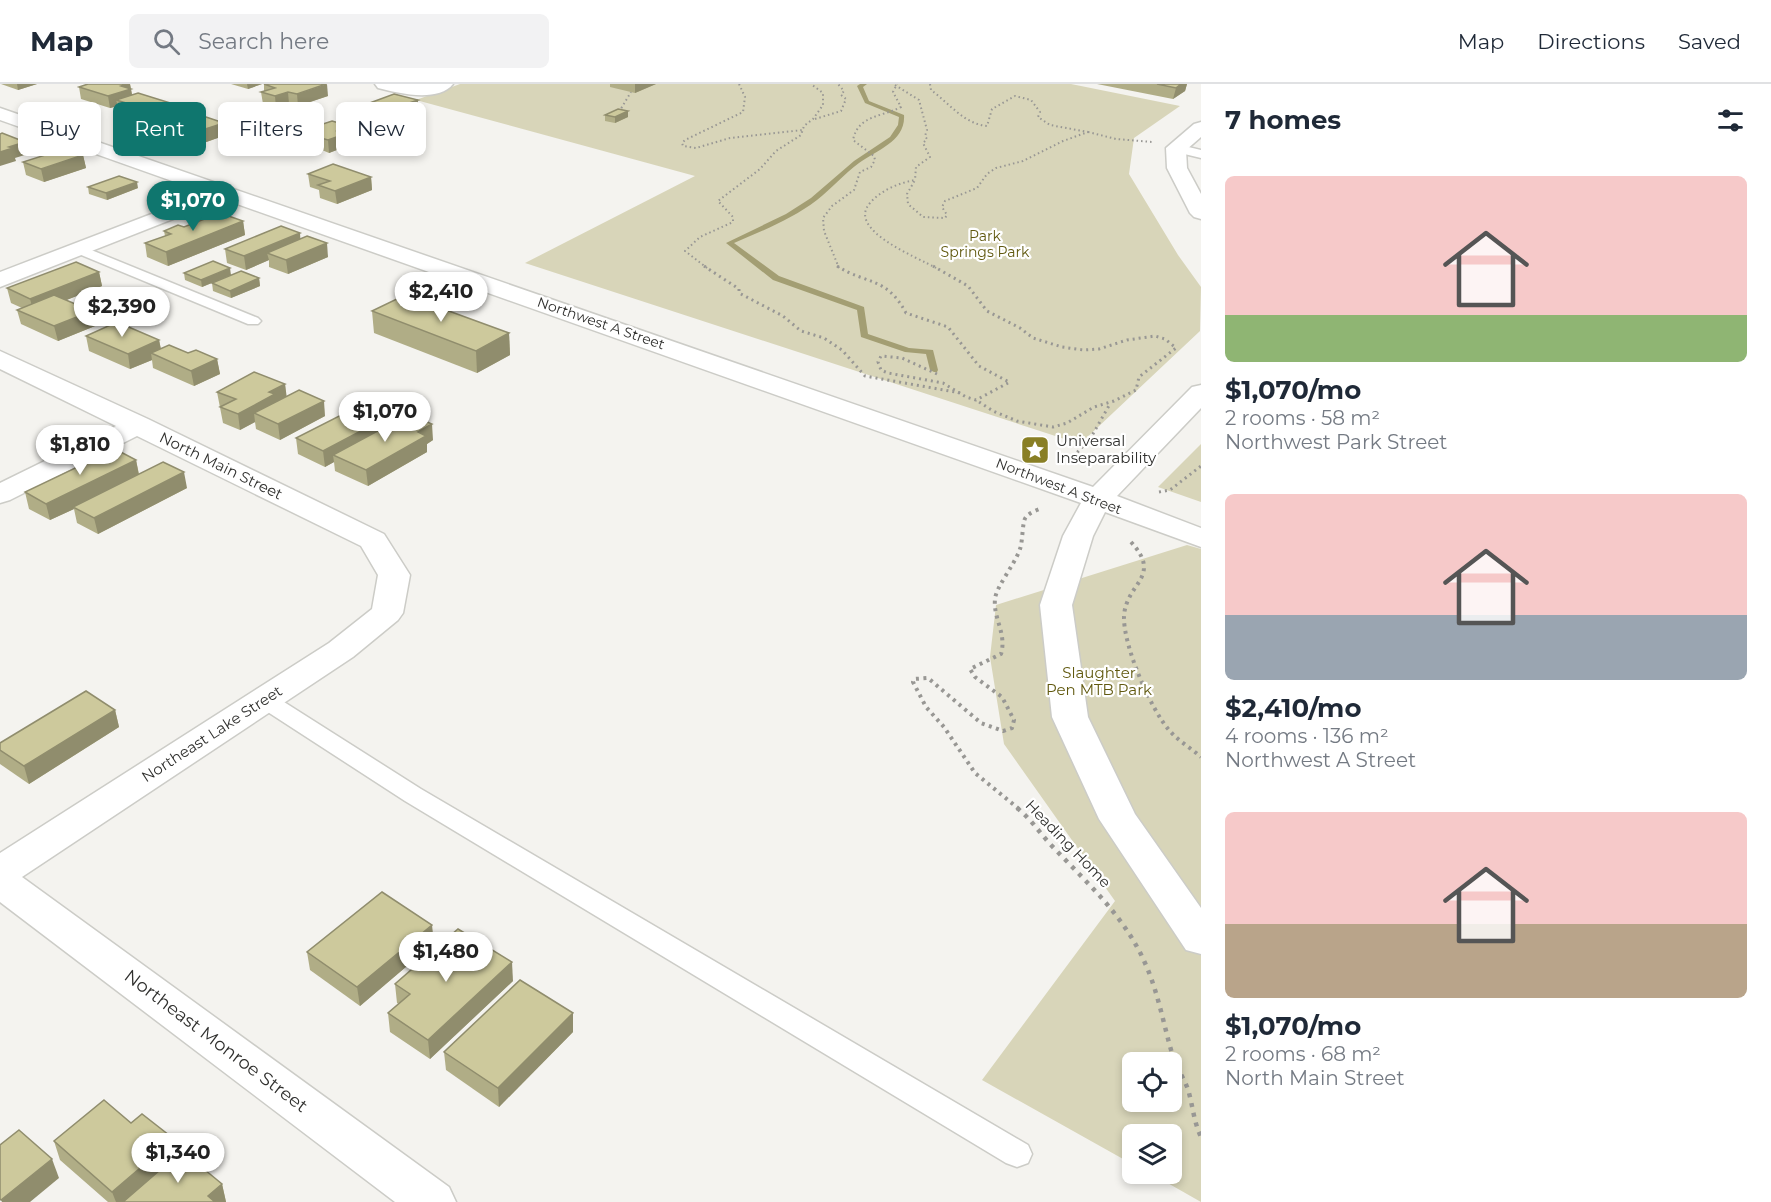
<!DOCTYPE html>
<html lang="en">
<head>
<meta charset="utf-8">
<style>
	body { margin:0; font-family:Montserrat,sans-serif; background:#f2f2f3; color:#1f2937; height:100vh; display:flex; flex-direction:column; font-size:22px; white-space:nowrap }
	* { box-sizing:border-box; margin:0 }
	p { font-size:20px; color:#747a83 }
	.icon { flex:none; width:33px; height:33px; fill:none; stroke:currentColor; stroke-width:2; stroke-linecap:round; stroke-linejoin:round }
	.map { position:relative; flex:1; overflow:hidden }
	.panel { display:flex; flex-direction:column; background:#fff; width:570px }
	.panel>* { flex:none }
	.guide { position:absolute; left:18px; top:18px; width:570px; height:54px; display:flex; gap:12px }
	.fabs { position:absolute; left:1122px; top:968px; display:grid; gap:12px }
	.fabs a { display:grid; place-items:center; width:60px; height:60px; border-radius:9px; background:#fff; box-shadow:0 3px 9px #0003; font-size:30px }
	.price { position:absolute; translate:-50% -51px; padding:0 14px; border-radius:21px; background:#fff; color:#222; font-size:20px; line-height:39px; filter:drop-shadow(0 2px 3px #0008) }
	.price::after { content:''; position:absolute; left:50%; top:36px; width:18px; height:14px; margin-left:-9px; background:inherit; clip-path:polygon(0 0,100% 0,50% 100%) }
	.price.current { background:#0f766e; color:#fff }
	ul { padding:0; list-style:none }
	li { display:grid; align-content:center; gap:12px; height:318px; padding:0 24px }
	li span { display:grid; place-items:center; height:186px; border-radius:9px; color:#555 }
	li>.icon { margin-inline-start:auto }
	span .icon { width:108px; height:108px; fill:#fffc; stroke-width:1 }
	li b { font-size:26px }
	h2 { display:flex; justify-content:space-between; align-items:center; height:72px; padding:0 24px; font-size:26px }
	.chip { padding:0 21px; border-radius:9px; background:#fff; box-shadow:0 3px 9px #0003; font-size:21px; line-height:54px }
	.chip.current { background:#0f766e; color:#fff }
	header { display:flex; align-items:center; gap:36px; box-sizing:border-box; height:84px; padding:0 30px; background:#fff; border-bottom:2px solid #e0e1e3 }
	header strong { font-size:28px }
	nav { display:flex; gap:33px; margin-inline-start:auto; font-size:21px }
	.search { width:420px; height:54px; background:#f2f2f3; display:flex; align-items:center; gap:15px; box-sizing:border-box; padding:0 21px; border-radius:9px; color:#747a83; font-size:22px }
	main { display:flex; flex:1; min-height:0 }
	.map>svg:first-child { display:block }
	.green { fill:#d8d5b9; fill-rule:evenodd }
	.lines { fill:none; stroke-linecap:round; stroke-linejoin:round }
	.stream { fill:#a39e73; fill-rule:evenodd }
	.lane-casing { stroke:#ccccc7; stroke-width:3 }
	.street-casing { stroke:#ccccc7; stroke-width:3 }
	.secondary-casing { stroke:#ccccc7; stroke-width:3 }
	.path-far3 { stroke:#989794; stroke-width:2; stroke-dasharray:1.5 3; stroke-linecap:butt }
	.path-far2 { stroke:#989794; stroke-width:3; stroke-dasharray:2 4; stroke-linecap:butt }
	.path-far1 { stroke:#989794; stroke-width:4; stroke-dasharray:3 4.5; stroke-linecap:butt }
	.path { stroke:#989794; stroke-width:4.5; stroke-dasharray:4 6; stroke-linecap:butt }
	.lane { fill:#fff; fill-rule:evenodd }
	.street { fill:#fff; fill-rule:evenodd }
	.secondary { fill:#fff; fill-rule:evenodd }
	.wall { fill:#b0ad86 }
	.shaded-wall { fill:#908d6d }
	.building { fill:#cdc99c; stroke:#908d6d; stroke-width:1.5 }
	.labels { text-anchor:middle; stroke-width:4.5; stroke-linejoin:round; paint-order:stroke }
	.far-park-label { font-size:14px; fill:#61590f; stroke:#fff }
	.far-street-label { font-size:14px; fill:#30302e; stroke:#fff }
	.poi-label { font-size:15px; fill:#30302e; stroke:#fff; text-anchor:start }
	.street-label { font-size:15px; fill:#30302e; stroke:#fff }
	.park-label { font-size:15px; fill:#61590f; stroke:#fff }
	.near-street-label { font-size:18px; fill:#30302e; stroke:#fff }
</style>
</head>
<body>
<header>
<strong>Map</strong>
<div class="search"><svg class="icon" aria-label="search" viewBox="0 0 24 24"><circle cx="10" cy="10" r="6"/><path d="M15 15l6 6"/></svg>Search here</div>
<nav><a>Map</a><a>Directions</a><a>Saved</a></nav>
</header>
<main>
<div class="map">
<svg width="1201" height="1118" viewBox="0 0 1201 1118">
	<rect width="100%" height="100%" fill="#f4f3ef"/>
	<g class="green">
		<polygon points="460,0 1071,0 1180,22 1134,54 1129,90 1178,171 1201,203 1200,247 1080,360 525,179 695,92 416,16"/>
		<polygon points="1201,360 1201,418 1158,403"/>
		<path d="M 1187,461 L 1201,465 L 1201,1118 L 1150,1089 L 1172,1089 L 1172,1050 L 1132,1050 L 1132,1080 L 982,996 L 1115,817 L 1004,660 L 990,573 L 996,521 ZM 1132,978 L 1172,978 L 1172,1017 L 1132,1017 Z"/>
	</g>
	<g class="lines">
		<path class="stream" d="M 860,0 L 867,0 L 863,3 L 869,17 L 904,31 C 906,57 877,66 859,79 C 844,90 832,104 817,116 C 792,135 762,147 734,159 L 779,192 L 864,223 L 868,250 L 909,264 L 933,266 L 938,286 L 937,288 L 934,288 L 930,286 L 926,270 L 905,268 L 861,253 L 857,226 L 773,196 L 726,159 L 786,130 L 811,114 L 854,77 L 890,53 L 898,41 L 899,33 L 865,19 L 857,2 Z"/>
		<g class="lane-casing">
			<g id="lane">
				<polygon points="1176,60 1201,66 1201,74 1172,67 1172,61"/>
				<polygon points="79,161 258,234 261,237 258,240 248,240 74,168 72,165 74,162"/>
				<polygon points="265,609 273,611 421,705 1028,1061 1032,1070 1028,1079 1017,1083 1006,1079 405,717 257,621 254,616 257,611"/>
			</g>
		</g>
		<g class="street-casing">
			<g id="street">
				<path d="M 375,0 L 453,0 C 438,19 397,9 378,4 Z"/>
				<polygon points="222,103 229,105 232,109 229,113 0,203 0,188"/>
				<polygon points="0,267 148,335 384,450 410,491 403,529 398,536 353,573 22,793 449,1103 456,1118 395,1118 0,818 0,769 329,559 372,525 378,491 361,462 137,352 10,416 0,419 0,399 116,342 0,285"/>
			</g>
		</g>
		<g class="secondary-casing">
			<g id="secondary">
				<polygon points="0,24 1093,403 1192,303 1201,301 1201,324 1117,412 1201,444 1201,463 1105,428 1093,452 1072,521 1088,633 1135,730 1201,824 1201,870 1186,866 1099,735 1052,633 1040,521 1063,452 1081,419 0,36"/>
				<polygon points="1201,38 1201,53 1186,66 1187,84 1201,110 1201,135 1194,133 1190,129 1167,84 1166,64 1194,40"/>
			</g>
		</g>
		<g class="path-far3">
			<polyline points="739,0 745,13 743,28 685,56 682,59 683,62 696,64 730,54 803,46"/>
			<path d="M 930,0 L 931,6 C 949,19 964,40 987,42 L 992,25 L 1015,12 L 1031,16 L 1040,28 L 1038,33 L 1050,41 L 1088,48 L 1063,57 L 1023,77 L 996,84 L 987,90 L 977,104 L 945,117 L 942,123 L 947,131 L 945,134 L 923,133 L 908,120 L 907,110 L 915,96 C 899,99 881,106 870,119 C 846,146 917,173 936,184"/>
			<polyline points="895,1 919,16 927,46 925,52 927,55 923,59 930,73 916,83 915,96"/>
			<polyline points="619,28 631,8"/>
			<polyline points="815,35 841,27 846,15 841,11 844,7 838,0"/>
			<polyline points="1088,48 1116,55 1153,58"/>
			<polyline points="707,184 685,167 700,153 733,138 733,133 718,117 760,85 776,67 801,51 804,42 813,35 823,21 823,9 811,0"/>
			<path d="M 839,184 L 824,147 L 823,134 L 832,122 L 854,106 L 860,88 L 871,83 L 875,76 L 874,72 L 853,56 C 858,31 882,33 901,23 L 893,8 L 897,0"/>
		</g>
		<g class="path-far2">
			<polyline points="704,182 739,205 739,209 783,232 801,247 824,254 842,266 865,292 961,309"/>
			<path d="M 837,182 C 867,201 886,192 906,229 L 948,243 L 979,282 L 1009,298"/>
			<polyline points="933,182 968,202 987,227 1020,244 1033,254 1062,263 1083,266 1099,265 1127,256 1155,252 1165,255 1176,264 1139,293 1136,306 1114,317 1094,323 1067,339 1053,343 1017,337 993,327 976,316"/>
			<polyline points="937,290 902,274 881,272 878,278 881,286 888,289 943,299 966,313 976,316 1008,299"/>
			<polyline points="1069,377 1090,355 1110,320"/>
			<polyline points="1159,408 1170,406 1201,382"/>
		</g>
		<g class="path-far1">
			<path d="M 1131,458 C 1163,493 1126,499 1124,532 C 1123,561 1150,624 1169,646 C 1178,657 1191,664 1201,673"/>
			<path d="M 1019,725 L 975,689 L 944,643 L 926,623 L 913,598 L 914,595 L 928,594 L 981,639 L 1003,647 L 1012,644 L 1014,636 L 1002,613 L 975,593 L 970,585 L 1001,570 C 1007,550 993,534 995,515 C 996,503 1015,480 1020,465 C 1023,457 1022,437 1026,433 C 1029,429 1037,426 1042,424"/>
		</g>
		<path class="path" d="M 1017,724 C 1031,735 1039,748 1051,761 C 1086,798 1124,831 1145,879 C 1159,910 1164,944 1174,976 C 1178,987 1186,997 1189,1009 C 1193,1024 1194,1038 1201,1053"/>
		<use href="#lane" class="lane"/>
		<use href="#street" class="street"/>
		<use href="#secondary" class="secondary"/>
	</g>
	<g class="wall">
		<polygon points="1,0 37,0 18,6"/>
		<polygon points="130,0 132,11 180,22 181,28 226,51 195,62 184,58 174,61 157,56 155,43 152,44 137,39 135,33 119,28 118,22 110,24 81,15 79,3"/>
		<polygon points="231,0 262,0 248,5"/>
		<polygon points="264,0 328,12 298,22 289,20 281,22 291,31 274,37 264,34 263,28 275,24 263,20 261,8 264,7"/>
		<polygon points="610,0 656,0 635,9 610,3"/>
		<polygon points="1097,0 1187,0 1185,7 1173,15"/>
		<polygon points="394,10 418,28 418,34 407,38 400,36 392,39 368,32 367,20"/>
		<polygon points="628,27 628,33 615,39 605,37 605,31"/>
		<polygon points="317,42 350,42 351,55 346,57 347,62 329,69 322,66 317,68 286,58 284,45"/>
		<polygon points="83,71 86,84 44,98 26,91 23,78"/>
		<polygon points="308,90 371,93 372,106 337,120 320,114 319,106 310,103"/>
		<polygon points="88,103 138,104 107,116 89,110"/>
		<polygon points="243,137 245,151 168,182 147,173 145,159 165,152 164,147 184,143"/>
		<polygon points="300,155 328,173 288,190 269,183 269,176 246,186 227,179 225,165"/>
		<polygon points="99,188 102,202 66,216 95,242 58,257 21,240 17,226 22,224 11,219 7,204"/>
		<polygon points="184,189 231,191 202,203 185,196"/>
		<polygon points="259,194 260,202 231,214 213,207 212,199"/>
		<polygon points="372,227 509,249 510,271 477,289 374,249"/>
		<polygon points="86,252 159,256 161,265 217,275 220,290 194,302 153,284 152,276 130,285 89,267"/>
		<polygon points="285,300 286,313 325,332 280,356 256,345 255,338 240,346 223,339 217,308"/>
		<polygon points="376,339 377,347 433,356 427,360 427,368 368,402 335,387 334,378 325,383 298,370 296,354"/>
		<polygon points="136,376 139,390 187,404 98,450 77,439 74,425 50,436 29,425 25,408"/>
		<polygon points="115,626 119,643 29,700 0,680 0,659"/>
		<polygon points="434,859 360,922 310,886 307,868"/>
		<polygon points="513,897 430,975 390,948 388,929 399,920 397,919 395,900"/>
		<polygon points="573,948 499,1023 446,986 444,968"/>
		<polygon points="131,1039 174,1055 179,1070 222,1100 226,1118 108,1118 60,1076 54,1057"/>
	</g>
	<g class="shaded-wall">
		<polygon points="17,0 37,0 18,6"/>
		<polygon points="127,0 130,0 133,16 116,16 118,22 110,24 108,12 121,2"/>
		<polygon points="247,0 262,0 248,5"/>
		<polygon points="327,0 328,12 298,22 297,10"/>
		<polygon points="635,0 656,0 635,9"/>
		<polygon points="1181,0 1187,0 1185,7 1173,15 1176,4"/>
		<polygon points="288,8 289,20 276,24 275,12"/>
		<polygon points="418,16 418,34 407,38 406,26 409,19"/>
		<polygon points="180,22 182,34 154,36 155,43 152,44 150,32"/>
		<polygon points="399,24 400,36 392,39 391,27"/>
		<polygon points="291,25 291,31 274,37 273,31"/>
		<polygon points="628,27 628,33 615,39 615,33"/>
		<polygon points="224,39 226,51 195,62 193,49"/>
		<polygon points="350,42 351,55 346,57 347,62 329,69 328,56 337,47"/>
		<polygon points="182,46 184,58 174,61 172,49"/>
		<polygon points="321,54 322,66 317,68 316,55"/>
		<polygon points="25,58 28,70 15,74 16,77 0,82 0,68 9,63"/>
		<polygon points="83,71 86,84 44,98 41,85"/>
		<polygon points="371,93 372,106 337,120 335,107"/>
		<polygon points="137,98 138,104 107,116 106,109"/>
		<polygon points="243,137 245,151 168,182 166,168"/>
		<polygon points="300,149 301,163 267,169 269,176 246,186 244,172"/>
		<polygon points="327,159 328,173 288,190 286,176"/>
		<polygon points="230,184 231,191 202,203 201,196"/>
		<polygon points="99,188 102,202 34,229 30,215"/>
		<polygon points="259,194 260,202 231,214 230,207"/>
		<polygon points="92,227 95,242 58,257 54,242"/>
		<polygon points="509,249 510,271 477,289 476,267"/>
		<polygon points="159,256 162,271 151,269 152,276 130,285 128,270"/>
		<polygon points="217,275 220,290 194,302 191,287"/>
		<polygon points="285,300 287,315 254,329 255,338 240,346 238,330 269,308"/>
		<polygon points="324,317 325,332 280,356 278,340"/>
		<polygon points="376,339 377,355 333,371 334,378 325,383 323,367"/>
		<polygon points="432,340 433,356 427,360 427,368 368,402 366,386 418,348"/>
		<polygon points="136,376 139,392 73,423 74,425 50,436 46,420"/>
		<polygon points="184,388 187,404 98,450 94,434"/>
		<polygon points="115,626 119,643 29,700 24,682"/>
		<polygon points="432,841 434,859 360,922 357,903"/>
		<polygon points="512,878 513,897 430,975 428,956"/>
		<polygon points="573,929 573,948 499,1023 498,1004"/>
		<polygon points="174,1055 179,1074 128,1118 116,1118 112,1108"/>
		<polygon points="52,1075 59,1094 30,1118 2,1118 1,1116"/>
		<polygon points="222,1100 226,1118 210,1118 208,1112"/>
	</g>
	<g class="building">
		<polygon points="88,0 127,0 121,2 131,5 108,12 79,3"/>
		<polygon points="264,0 326,0 297,10 288,8 275,12 261,8 275,4"/>
		<polygon points="1157,0 1181,0 1176,4"/>
		<polygon points="138,9 180,22 150,32 134,27 143,24 116,16"/>
		<polygon points="394,10 418,16 409,19 417,22 406,26 399,24 391,27 367,20"/>
		<polygon points="280,22 291,25 273,31 263,28"/>
		<polygon points="618,25 628,27 615,33 605,31"/>
		<polygon points="185,26 224,39 193,49 182,46 172,49 155,43 165,40 154,36"/>
		<polygon points="332,37 350,42 337,47 345,50 328,56 321,54 316,55 284,45 304,38 317,42"/>
		<polygon points="2,49 25,58 9,63 13,64 0,68 0,50"/>
		<polygon points="64,65 83,71 41,85 23,78"/>
		<polygon points="333,80 371,93 335,107 318,101 330,97 308,90"/>
		<polygon points="119,92 137,98 106,109 88,103"/>
		<polygon points="220,129 243,137 166,168 145,159 171,150 164,147 178,141 184,143"/>
		<polygon points="281,142 300,149 244,172 225,165"/>
		<polygon points="307,152 327,159 286,176 267,169"/>
		<polygon points="213,177 230,184 201,196 184,189"/>
		<polygon points="76,178 99,188 30,215 7,204"/>
		<polygon points="241,187 259,194 230,207 212,199"/>
		<polygon points="54,211 92,227 54,242 17,226"/>
		<polygon points="405,211 509,249 476,267 372,227"/>
		<polygon points="117,238 159,256 128,270 86,252"/>
		<polygon points="169,261 188,269 196,266 217,275 191,287 151,269"/>
		<polygon points="254,288 285,300 269,308 275,310 238,330 220,323 236,315 217,308"/>
		<polygon points="299,306 324,317 278,340 254,329"/>
		<polygon points="349,327 376,339 323,367 296,354"/>
		<polygon points="409,330 432,340 418,348 426,352 366,386 333,371"/>
		<polygon points="115,365 136,376 46,420 25,408"/>
		<polygon points="163,378 184,388 94,434 73,423"/>
		<polygon points="86,607 115,626 24,682 0,666 0,659"/>
		<polygon points="382,808 432,841 357,903 307,868"/>
		<polygon points="458,845 512,878 428,956 388,929 410,910 395,900"/>
		<polygon points="520,896 573,929 498,1004 444,968"/>
		<polygon points="104,1016 131,1039 142,1030 174,1055 112,1108 54,1057"/>
		<polygon points="19,1046 52,1075 1,1116 0,1115 0,1061"/>
		<polygon points="182,1067 222,1100 208,1112 215,1118 123,1118"/>
	</g>
	<defs>
		<g id="sight-square" transform="scale(1.5)"><rect x="-9" y="-9" width="18" height="18" rx="4" fill="#897f25" stroke="#fff"/><path d="M0-6L1.8-2.2L6-1.7L2.9 1.2L3.7 5.4L0 3.3L-3.7 5.4L-2.9 1.2L-6-1.7L-1.8-2.2Z" fill="#fff"/></g>
	</defs>
	<g fill-rule="evenodd">
		<use href="#sight-square" x="1035" y="366"/>
	</g>
	<g class="labels">
		<g class="far-park-label">
			<text x="985" y="157">Park<tspan x="985" dy="16">Springs Park</tspan></text>
		</g>
		<g class="far-street-label">
			<text transform="translate(601 239) rotate(19)" y="5">Northwest A Street</text>
			<text transform="translate(1059 402) rotate(21)" y="5">Northwest A Street</text>
		</g>
		<g class="poi-label">
			<text x="1056" y="362">Universal<tspan x="1056" dy="17">Inseparability</tspan></text>
		</g>
		<g class="street-label">
			<text transform="translate(221 382) rotate(26)" y="5">North Main Street</text>
			<text transform="translate(212 650) rotate(-33)" y="5">Northeast Lake Street</text>
			<text transform="translate(1068 760) rotate(46)" y="5">Heading Home</text>
		</g>
		<g class="park-label">
			<text x="1099" y="594">Slaughter<tspan x="1099" dy="17">Pen MTB Park</tspan></text>
		</g>
		<g class="near-street-label">
			<text transform="translate(216 957) rotate(37)" y="6">Northeast Monroe Street</text>
		</g>
	</g>
</svg>
<div class="fabs">
<a><svg class="icon" aria-label="locate" viewBox="0 0 24 24"><circle cx="12" cy="12" r="6"/><path d="M12 2v4M12 18v4M2 12h4M18 12h4"/></svg></a>
<a><svg class="icon" aria-label="layers" viewBox="0 0 24 24"><path d="M12 4l9 5-9 5-9-5zM3 14l9 5 9-5"/></svg></a>
</div>
<b class="price current" style="left:193px;top:148px">$1,070</b>
<b class="price" style="left:441px;top:239px">$2,410</b>
<b class="price" style="left:122px;top:254px">$2,390</b>
<b class="price" style="left:385px;top:359px">$1,070</b>
<b class="price" style="left:80px;top:392px">$1,810</b>
<b class="price" style="left:446px;top:899px">$1,480</b>
<b class="price" style="left:178px;top:1100px">$1,340</b>
<div class="guide">
<a class="chip">Buy</a>
<a class="chip current">Rent</a>
<a class="chip">Filters</a>
<a class="chip">New</a>
</div>
</div>
<section class="panel">
<h2>7 homes<svg class="icon" aria-label="filters" viewBox="0 0 24 24"><path d="M4 7h16M4 17h16"/><circle cx="9" cy="7" r="2"/><circle cx="15" cy="17" r="2"/></svg></h2>
<ul>
<li><span style="background:linear-gradient(#f6c9c9 75%,#8fb573 0)"><svg class="icon" aria-label="home" viewBox="0 0 24 24"><path d="M3 11l9-7 9 7M6 9v11h12V9"/></svg></span><div><b>$1,070/mo</b><p>2 rooms · 58 m²</p><p>Northwest Park Street</p></div></li>
<li><span style="background:linear-gradient(#f6c9c9 65%,#9aa5b1 0)"><svg class="icon" aria-label="home" viewBox="0 0 24 24"><path d="M3 11l9-7 9 7M6 9v11h12V9"/></svg></span><div><b>$2,410/mo</b><p>4 rooms · 136 m²</p><p>Northwest A Street</p></div></li>
<li><span style="background:linear-gradient(#f6c9c9 60%,#b9a48a 0)"><svg class="icon" aria-label="home" viewBox="0 0 24 24"><path d="M3 11l9-7 9 7M6 9v11h12V9"/></svg></span><div><b>$1,070/mo</b><p>2 rooms · 68 m²</p><p>North Main Street</p></div></li>
</ul>
</section>
</main>
</body>
</html>
